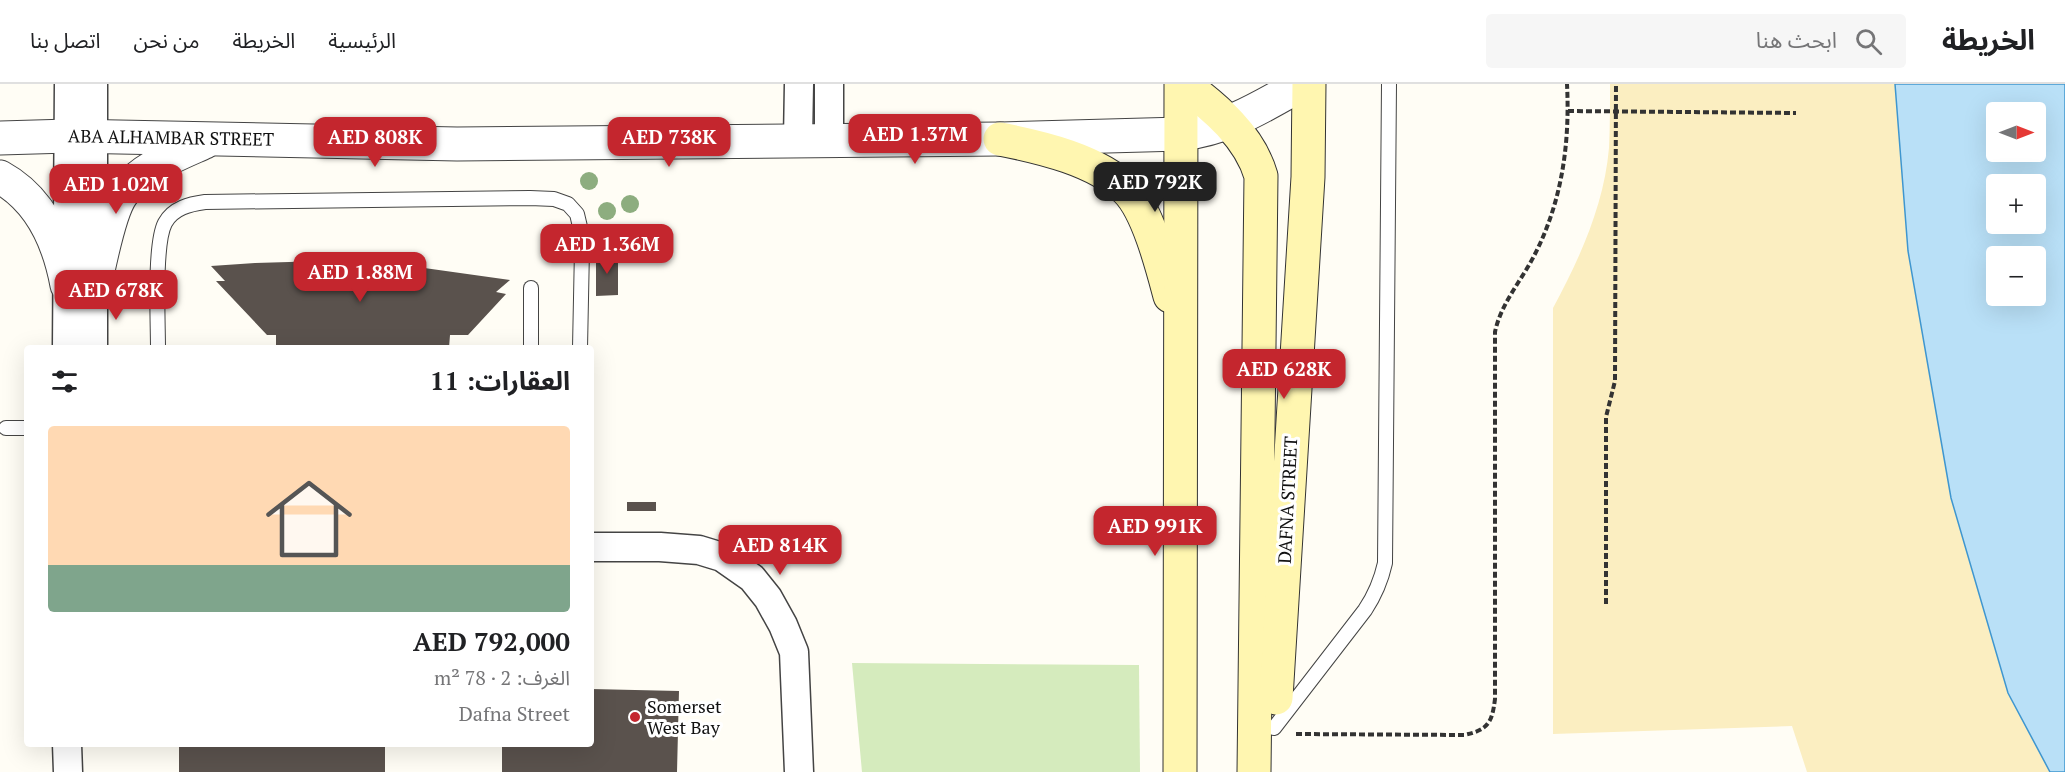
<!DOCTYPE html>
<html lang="ar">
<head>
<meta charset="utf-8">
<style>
	body { margin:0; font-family:"PT Serif","Noto Sans Arabic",serif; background:#f6f6f6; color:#202124; direction:rtl; height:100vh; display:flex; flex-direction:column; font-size:22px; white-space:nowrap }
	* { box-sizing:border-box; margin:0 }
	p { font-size:20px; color:#757577 }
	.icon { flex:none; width:33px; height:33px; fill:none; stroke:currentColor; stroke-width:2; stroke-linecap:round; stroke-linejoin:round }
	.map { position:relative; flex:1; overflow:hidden; direction:ltr }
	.details { position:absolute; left:24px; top:261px; width:570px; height:402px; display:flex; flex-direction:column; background:#fff; border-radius:6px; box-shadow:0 6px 24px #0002; direction:rtl }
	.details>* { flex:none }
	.needle { width:39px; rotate:90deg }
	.fabs { position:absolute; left:1986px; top:18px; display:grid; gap:12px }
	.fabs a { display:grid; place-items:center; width:60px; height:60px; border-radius:6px; background:#fff; box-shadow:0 6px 24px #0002; font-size:30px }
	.price { position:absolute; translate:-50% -51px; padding:0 14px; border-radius:12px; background:#c4262e; color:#fff; font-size:20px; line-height:39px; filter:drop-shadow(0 2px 3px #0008) }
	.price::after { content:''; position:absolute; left:50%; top:36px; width:18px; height:14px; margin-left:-9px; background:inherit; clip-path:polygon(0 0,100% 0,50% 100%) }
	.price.active { background:#222; color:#fff }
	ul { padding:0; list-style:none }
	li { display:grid; align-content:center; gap:12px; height:318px; padding:0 24px }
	li span { display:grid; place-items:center; height:186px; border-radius:6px; color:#555 }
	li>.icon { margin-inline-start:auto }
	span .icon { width:108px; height:108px; fill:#fffc; stroke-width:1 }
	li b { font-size:26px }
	h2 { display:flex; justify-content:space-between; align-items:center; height:72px; padding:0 24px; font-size:26px }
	header { display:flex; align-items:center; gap:36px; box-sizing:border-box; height:84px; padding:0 30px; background:#fff; border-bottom:2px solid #e0e0e0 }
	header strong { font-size:28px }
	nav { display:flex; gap:33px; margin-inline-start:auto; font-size:21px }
	.search { width:420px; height:54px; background:#f6f6f6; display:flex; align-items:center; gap:15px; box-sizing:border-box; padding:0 21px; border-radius:6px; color:#757577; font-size:22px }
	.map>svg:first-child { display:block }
	.green { fill:#d5ebbd }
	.sand { fill:#fbeec1 }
	.water { fill:#b9e0f7; stroke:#3f96cf; stroke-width:1.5; fill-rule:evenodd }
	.building { fill:#5a524d }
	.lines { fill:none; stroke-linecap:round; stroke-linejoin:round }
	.service-casing { stroke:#444; stroke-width:16 }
	.minor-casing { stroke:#444; stroke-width:31 }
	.tertiary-casing { stroke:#444; stroke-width:35 }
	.secondary-casing { stroke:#333; stroke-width:35 }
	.path { stroke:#333; stroke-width:4; stroke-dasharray:6 3; stroke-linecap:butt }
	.service { stroke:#fff; stroke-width:14 }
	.minor { stroke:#fff; stroke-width:28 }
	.tertiary { stroke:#fff; stroke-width:33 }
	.secondary { stroke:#fff6b0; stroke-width:33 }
	.tree { fill:#8dad7f }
	.poi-dot { fill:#c4262e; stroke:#fff; stroke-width:2 }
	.labels { text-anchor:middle; stroke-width:6; stroke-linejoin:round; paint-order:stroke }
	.street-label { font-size:18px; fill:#111; stroke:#fff }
	.poi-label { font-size:18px; fill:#111; stroke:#fff; text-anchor:start }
</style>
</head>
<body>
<header>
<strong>الخريطة</strong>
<div class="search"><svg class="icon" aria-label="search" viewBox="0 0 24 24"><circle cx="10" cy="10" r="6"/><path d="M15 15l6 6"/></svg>ابحث هنا</div>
<nav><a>الرئيسية</a><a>الخريطة</a><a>من نحن</a><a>اتصل بنا</a></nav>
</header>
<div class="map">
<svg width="2065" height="688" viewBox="0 0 2065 688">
	<rect width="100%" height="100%" fill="#fffdf5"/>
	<polygon class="green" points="852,579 1139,581 1140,688 862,688"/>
	<path class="sand" d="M 1610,0 L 1895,0 L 1908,167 L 1951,414 L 2008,609 L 2050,688 L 1807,688 L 1792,642 L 1553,650 L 1553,224 C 1580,174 1604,121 1609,64 C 1610,43 1610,21 1610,0 Z"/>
	<path class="water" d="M 1895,0 L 2065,0 L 2065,688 L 2050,688 L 2008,609 L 1951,414 L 1908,167 ZM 1996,28 L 2036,28 L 2036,68 L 1996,68 ZM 1996,100 L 2036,100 L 2036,140 L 1996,140 ZM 1996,172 L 2036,172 L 2036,212 L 1996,212 Z"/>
	<g class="building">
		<polygon points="596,171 618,171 618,211 596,212"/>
		<polygon points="323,177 403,181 510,196 496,208 506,210 468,251 450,251 449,264 276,264 276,251 267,251 216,197 225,197 211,182 255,179"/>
		<rect x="627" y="418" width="29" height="9"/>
		<polygon points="591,605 679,607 677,688 502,688 502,660 591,660"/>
		<rect x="179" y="660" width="206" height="28"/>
	</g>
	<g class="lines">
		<g class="service-casing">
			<g id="service">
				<path d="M 158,264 C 158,237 154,160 165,139 C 173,124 190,120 205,118 L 530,114 L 554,115 L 568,120 L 577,130 L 581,147 L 582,165 L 580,264"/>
				<polyline points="531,264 531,204"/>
				<polyline points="6,344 27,344"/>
				<path d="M 1274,644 L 1365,526 C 1375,511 1381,497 1385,479 L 1389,0"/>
			</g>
		</g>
		<g class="minor-casing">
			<g id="minor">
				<polyline points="93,0 93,264"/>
				<polyline points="829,0 829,57"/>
				<polyline points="798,56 799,0"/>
				<polyline points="67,264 69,0"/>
				<polyline points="591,463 660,463 699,466 722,473 752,494 768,514 783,541 794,568 799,688"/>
				<polyline points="67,660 68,688"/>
			</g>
		</g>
		<g class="tertiary-casing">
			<g id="tertiary">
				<path d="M 0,54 L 69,52 L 457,60 L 1000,55 L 1181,50 C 1227,45 1263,22 1302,0"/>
				<path d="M 0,93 C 40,115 59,158 67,201"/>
				<path d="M 93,209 C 99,185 108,129 122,110 C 141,84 176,71 205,58"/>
			</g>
		</g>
		<g class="secondary-casing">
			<g id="secondary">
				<path d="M 1183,0 C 1215,23 1250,53 1261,92 L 1254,688"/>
				<path d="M 1000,55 C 1041,63 1097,76 1127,106 C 1148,127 1162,182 1170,212"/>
				<polyline points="1276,614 1308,93 1309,0"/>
				<polyline points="1180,688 1181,0"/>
			</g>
		</g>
		<g class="path">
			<polyline points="1568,27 1796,29"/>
			<polyline points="1606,520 1606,333 1615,297 1616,0"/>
			<path d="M 1296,650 L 1464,651 C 1488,646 1492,639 1495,615 L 1495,248 C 1501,219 1522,196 1535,170 C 1562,117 1570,59 1567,0"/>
		</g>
		<use href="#service" class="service"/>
		<use href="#minor" class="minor"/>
		<use href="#tertiary" class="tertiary"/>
		<use href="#secondary" class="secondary"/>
	</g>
	<g class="tree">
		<circle cx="589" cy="97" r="9"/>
		<circle cx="630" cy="120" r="9"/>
		<circle cx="607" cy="127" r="9"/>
	</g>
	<circle class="poi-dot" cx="635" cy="633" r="6"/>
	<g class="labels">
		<g class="street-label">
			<text transform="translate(171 54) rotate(1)" y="6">ABA ALHAMBAR STREET</text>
			<text transform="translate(1288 416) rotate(-87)" y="6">DAFNA STREET</text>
		</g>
		<g class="poi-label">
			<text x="647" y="629">Somerset<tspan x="647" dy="21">West Bay</tspan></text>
		</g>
	</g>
</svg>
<div class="fabs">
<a><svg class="needle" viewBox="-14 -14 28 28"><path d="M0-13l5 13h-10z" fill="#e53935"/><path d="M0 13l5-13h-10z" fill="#757577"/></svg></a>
<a>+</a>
<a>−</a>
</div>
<b class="price" style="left:915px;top:81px">AED 1.37M</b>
<b class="price" style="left:375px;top:84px">AED 808K</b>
<b class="price" style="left:669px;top:84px">AED 738K</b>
<b class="price active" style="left:1155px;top:129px">AED 792K</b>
<b class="price" style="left:116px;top:131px">AED 1.02M</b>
<b class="price" style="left:607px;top:191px">AED 1.36M</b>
<b class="price" style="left:360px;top:219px">AED 1.88M</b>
<b class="price" style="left:116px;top:237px">AED 678K</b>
<b class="price" style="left:1284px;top:316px">AED 628K</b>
<b class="price" style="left:1155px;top:473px">AED 991K</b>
<b class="price" style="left:780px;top:492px">AED 814K</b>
<section class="details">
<h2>العقارات: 11<svg class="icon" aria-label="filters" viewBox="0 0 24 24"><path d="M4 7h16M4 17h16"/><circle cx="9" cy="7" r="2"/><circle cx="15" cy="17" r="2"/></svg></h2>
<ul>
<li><span style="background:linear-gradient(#ffd9b3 75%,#7fa58c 0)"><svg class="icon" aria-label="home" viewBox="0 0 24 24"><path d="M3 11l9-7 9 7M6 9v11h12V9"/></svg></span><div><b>AED 792,000</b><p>الغرف: 2 · 78 m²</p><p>Dafna Street</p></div></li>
</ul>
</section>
</div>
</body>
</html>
